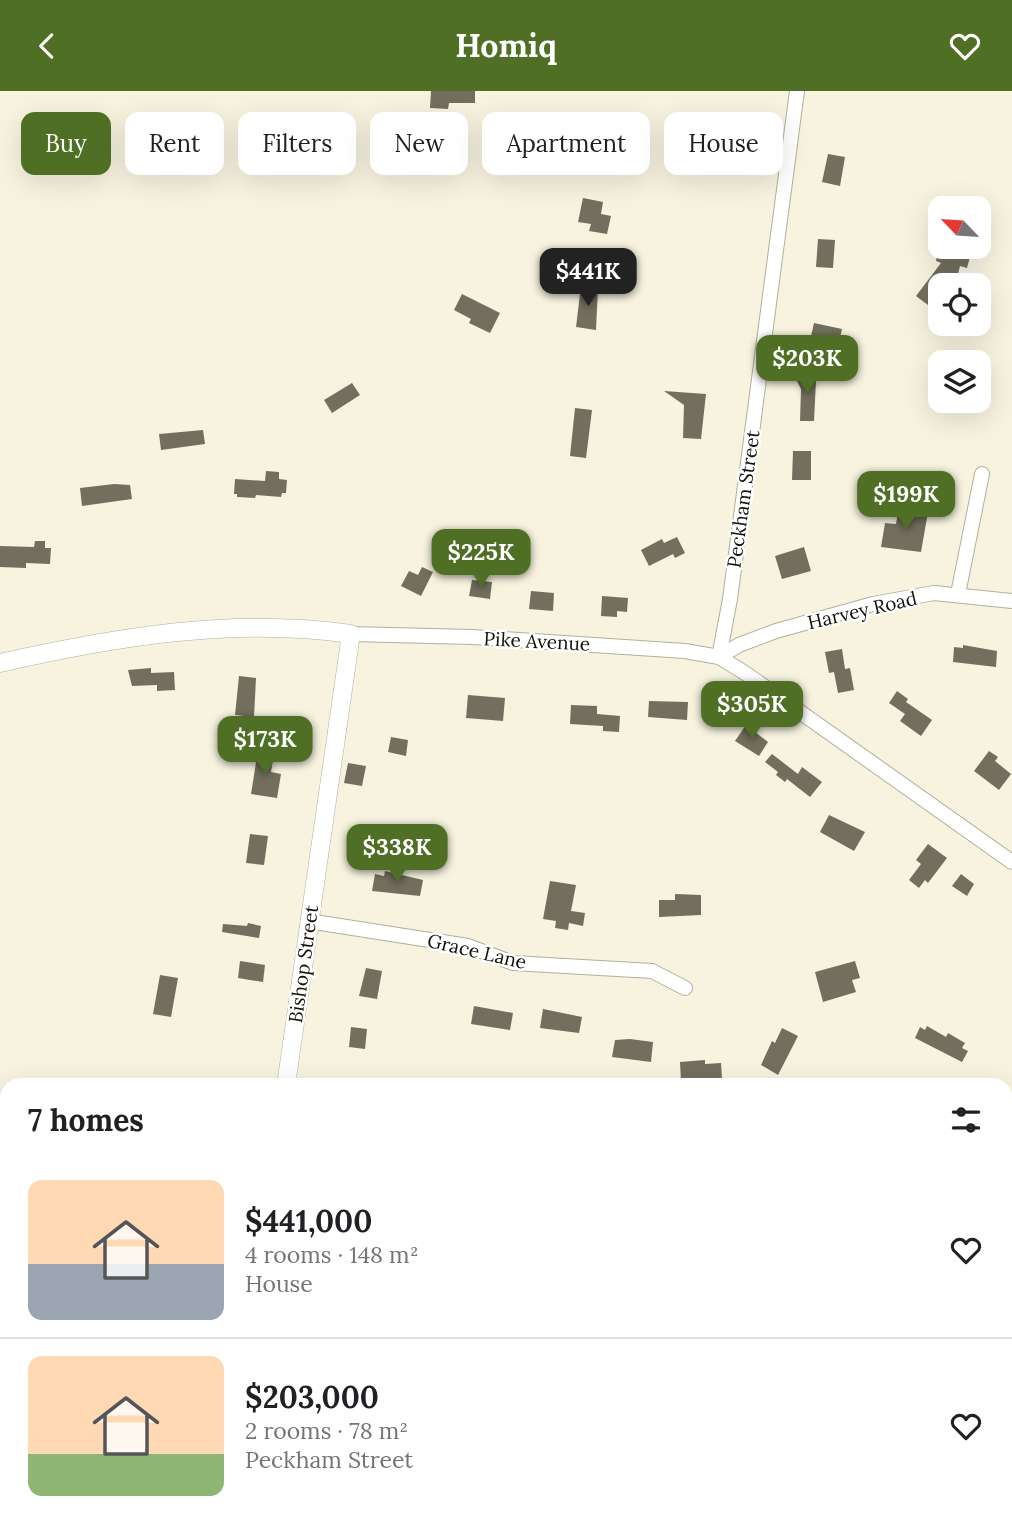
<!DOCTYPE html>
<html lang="en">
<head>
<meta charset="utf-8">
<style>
	body { margin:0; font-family:Lora,serif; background:#f6f6f6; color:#202124; height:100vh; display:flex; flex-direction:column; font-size:26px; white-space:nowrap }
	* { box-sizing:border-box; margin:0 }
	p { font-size:23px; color:#757577 }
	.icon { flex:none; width:38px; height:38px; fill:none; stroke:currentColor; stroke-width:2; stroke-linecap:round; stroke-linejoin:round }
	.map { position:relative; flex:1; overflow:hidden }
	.details { position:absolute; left:0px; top:987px; width:1013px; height:450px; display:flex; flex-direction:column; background:#fff; border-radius:21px 21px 0 0; box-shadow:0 7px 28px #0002 }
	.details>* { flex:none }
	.banner { position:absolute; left:21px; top:21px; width:971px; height:63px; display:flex; gap:14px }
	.needle { width:46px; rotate:295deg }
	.controls { position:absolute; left:928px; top:105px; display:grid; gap:14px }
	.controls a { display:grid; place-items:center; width:63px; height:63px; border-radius:14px; background:#fff; box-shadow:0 7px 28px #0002; font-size:35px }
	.price { position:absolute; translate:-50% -60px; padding:0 16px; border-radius:14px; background:#4f6f25; color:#fff; font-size:23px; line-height:46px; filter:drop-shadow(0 2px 4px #0008) }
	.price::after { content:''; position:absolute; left:50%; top:42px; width:21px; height:16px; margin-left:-10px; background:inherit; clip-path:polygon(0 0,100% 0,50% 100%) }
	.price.active { background:#222; color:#fff }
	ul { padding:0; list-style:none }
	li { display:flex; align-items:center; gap:21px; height:175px; padding:0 28px }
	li+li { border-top:2px solid #e0e0e0 }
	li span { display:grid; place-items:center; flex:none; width:196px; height:140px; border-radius:14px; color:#555 }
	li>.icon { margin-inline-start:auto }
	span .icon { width:84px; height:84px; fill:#fffc; stroke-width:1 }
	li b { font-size:30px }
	h2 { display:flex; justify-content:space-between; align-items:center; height:84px; padding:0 28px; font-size:30px }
	.chip { padding:0 24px; border-radius:14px; background:#fff; box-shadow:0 7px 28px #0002; font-size:24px; line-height:63px }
	.chip.active { background:#4f6f25; color:#fff }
	header { display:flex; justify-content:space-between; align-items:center; height:91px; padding:0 28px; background:#4f6f25; color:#fff; font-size:32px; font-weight:800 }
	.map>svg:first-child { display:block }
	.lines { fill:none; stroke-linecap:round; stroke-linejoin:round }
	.stream { stroke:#9ac1fd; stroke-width:4.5 }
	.building { fill:#736f5e }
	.minor-casing { stroke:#b3af9d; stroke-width:16 }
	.tertiary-casing { stroke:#b3af9d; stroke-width:19 }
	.minor { stroke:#fff; stroke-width:14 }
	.tertiary { stroke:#fff; stroke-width:18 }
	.labels { text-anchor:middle; stroke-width:5; stroke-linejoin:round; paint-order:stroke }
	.street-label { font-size:19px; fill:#12100a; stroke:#fff }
</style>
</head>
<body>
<header><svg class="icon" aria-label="back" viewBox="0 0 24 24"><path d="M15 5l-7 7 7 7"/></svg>Homiq<svg class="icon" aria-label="heart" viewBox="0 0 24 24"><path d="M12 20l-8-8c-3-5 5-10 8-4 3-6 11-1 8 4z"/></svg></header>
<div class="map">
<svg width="1012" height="1436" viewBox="0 0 1012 1436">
	<rect width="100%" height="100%" fill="#f7f3df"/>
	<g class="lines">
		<g class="stream">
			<polyline points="1006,1337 1012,1342"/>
			<polyline points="348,1436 354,1430"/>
		</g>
	</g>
	<g class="building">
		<polygon points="431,0 475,0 475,12 449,12 448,18 430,17"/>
		<polygon points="828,63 845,66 840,95 822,91"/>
		<polygon points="583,107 603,111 601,123 611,125 607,143 589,140 591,133 578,131"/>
		<polygon points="818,148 835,149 833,177 816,176"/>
		<polygon points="938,161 970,166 967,177 960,175 956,192 945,190 928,214 916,205 941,172 936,170"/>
		<polygon points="581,195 598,197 596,239 576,236"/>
		<polygon points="462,203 500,222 490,242 469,232 471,228 454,219"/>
		<polygon points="814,232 842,238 838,256 810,250"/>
		<polygon points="810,278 816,290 814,330 800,330 801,298 795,286"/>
		<polygon points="352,292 360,304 332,322 324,309"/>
		<polygon points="664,300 706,303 701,348 683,347 684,314"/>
		<polygon points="575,317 592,319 586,367 570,365"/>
		<polygon points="203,339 205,353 161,359 159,343"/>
		<polygon points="793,360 811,360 811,389 792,389"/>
		<polygon points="266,380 279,381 279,388 287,389 286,402 282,402 281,406 256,404 255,407 237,406 237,403 234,403 235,388 265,390"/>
		<polygon points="114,393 130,394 132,408 82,415 80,397"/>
		<polygon points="899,416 928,421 921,461 881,456 885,432 896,433"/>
		<polygon points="677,446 685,462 675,467 673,463 649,475 641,459 662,448 664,452"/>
		<polygon points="35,450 45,450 45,457 51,457 50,473 26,472 26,477 0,476 0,455 34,456"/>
		<polygon points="804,456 811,480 782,488 775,465"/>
		<polygon points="422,476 433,481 421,505 401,495 409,480 418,484"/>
		<polygon points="472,489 492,491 490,508 469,505"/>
		<polygon points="531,500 554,502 553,520 529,518"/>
		<polygon points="602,505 628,507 627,521 617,520 617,526 601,525"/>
		<polygon points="963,554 997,560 996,576 953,571 954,556 963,557"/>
		<polygon points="842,558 845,578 850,577 854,599 838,602 834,581 829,582 825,561"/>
		<polygon points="151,577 151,582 174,581 175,599 157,600 157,594 132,595 128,579"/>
		<polygon points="239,585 256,587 254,626 235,624"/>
		<polygon points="897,600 908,608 906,611 932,629 921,645 900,630 905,623 889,612"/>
		<polygon points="468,604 505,607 503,630 466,627"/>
		<polygon points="649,610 688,611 687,629 648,626"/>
		<polygon points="571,614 597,615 597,623 620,625 619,641 603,640 603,635 570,633"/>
		<polygon points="746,634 768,651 759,665 735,650"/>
		<polygon points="391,646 408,649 406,665 388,661"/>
		<polygon points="258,659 274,661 271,681 281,683 277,707 251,703"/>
		<polygon points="989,660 998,666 995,670 1011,683 999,699 974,680"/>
		<polygon points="772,663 798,683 802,676 822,691 810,706 787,688 785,691 776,684 778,681 765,671"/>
		<polygon points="348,672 366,675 362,695 344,692"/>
		<polygon points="829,724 865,741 854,760 820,741"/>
		<polygon points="250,743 268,745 264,774 246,772"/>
		<polygon points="928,753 947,767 928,792 925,789 919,797 909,789 921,773 916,769"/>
		<polygon points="385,780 423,789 420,805 372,800 375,783 384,785"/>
		<polygon points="961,783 974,793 967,805 952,795"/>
		<polygon points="550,790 576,794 571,820 585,822 583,835 569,832 568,839 555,837 556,830 543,828"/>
		<polygon points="675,803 701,804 701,824 659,826 659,809 675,809"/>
		<polygon points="248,832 261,835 259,847 222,841 223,833 247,835"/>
		<polygon points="240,870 265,874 263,891 238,887"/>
		<polygon points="855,870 860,887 852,889 856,901 823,911 815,881"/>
		<polygon points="366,877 382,880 377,908 359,905"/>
		<polygon points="160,884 178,887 171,926 153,923"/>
		<polygon points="474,915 513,922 510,939 471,933"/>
		<polygon points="543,918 582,926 579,942 540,937"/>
		<polygon points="927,935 946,946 948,942 965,952 962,957 968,960 962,971 915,947 920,936 925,939"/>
		<polygon points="351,936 367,938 365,958 349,956"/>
		<polygon points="782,937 798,945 778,984 761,974 772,950 775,952"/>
		<polygon points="630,948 653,951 651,971 612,966 615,949"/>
		<polygon points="705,969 705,973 721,972 722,988 681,991 680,971"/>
	</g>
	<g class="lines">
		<g class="minor-casing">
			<g id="minor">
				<polyline points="958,503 982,383"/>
				<polyline points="351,543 472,546 685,560 719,566 745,582 1012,771"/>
				<polyline points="719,566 730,508 797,0"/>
				<polyline points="719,566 739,554 776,540 873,513 934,502 1012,510"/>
				<polyline points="308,830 468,855 513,872 652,880 685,897"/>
				<polyline points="0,1076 7,1078"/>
			</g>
		</g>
		<g class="tertiary-casing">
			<g id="tertiary">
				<path d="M 0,572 C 115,546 233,526 351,543 L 286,994"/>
				<polyline points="217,1436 218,1430"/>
			</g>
		</g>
		<use href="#minor" class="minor"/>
		<use href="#tertiary" class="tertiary"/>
	</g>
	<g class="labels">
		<g class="street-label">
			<text transform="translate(743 408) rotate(-82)" y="7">Peckham Street</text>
			<text transform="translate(862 519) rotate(-13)" y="7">Harvey Road</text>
			<text transform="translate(537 550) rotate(3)" y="7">Pike Avenue</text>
			<text transform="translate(477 860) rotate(13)" y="7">Grace Lane</text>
			<text transform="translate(303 873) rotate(-82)" y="7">Bishop Street</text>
		</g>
	</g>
</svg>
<div class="controls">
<a><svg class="needle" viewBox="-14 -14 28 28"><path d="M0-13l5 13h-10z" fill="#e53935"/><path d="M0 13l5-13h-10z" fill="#757577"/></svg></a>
<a><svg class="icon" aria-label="locate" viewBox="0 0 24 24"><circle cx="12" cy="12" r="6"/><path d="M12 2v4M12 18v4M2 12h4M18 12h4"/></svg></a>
<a><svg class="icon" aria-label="layers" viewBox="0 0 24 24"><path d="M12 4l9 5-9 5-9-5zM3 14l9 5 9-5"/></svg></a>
</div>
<b class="price active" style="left:588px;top:217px">$441K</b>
<b class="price" style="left:807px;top:304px">$203K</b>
<b class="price" style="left:906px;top:440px">$199K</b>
<b class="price" style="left:481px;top:498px">$225K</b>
<b class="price" style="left:752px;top:650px">$305K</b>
<b class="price" style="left:265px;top:685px">$173K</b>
<b class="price" style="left:397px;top:793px">$338K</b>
<div class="banner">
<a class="chip active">Buy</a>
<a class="chip">Rent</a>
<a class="chip">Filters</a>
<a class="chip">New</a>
<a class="chip">Apartment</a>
<a class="chip">House</a>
</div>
<section class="details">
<h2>7 homes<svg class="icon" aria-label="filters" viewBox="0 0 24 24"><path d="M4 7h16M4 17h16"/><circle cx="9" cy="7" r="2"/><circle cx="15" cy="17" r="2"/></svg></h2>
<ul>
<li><span style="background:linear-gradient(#ffd9b3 60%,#9aa5b1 0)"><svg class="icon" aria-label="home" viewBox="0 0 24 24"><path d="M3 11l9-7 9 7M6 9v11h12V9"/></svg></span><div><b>$441,000</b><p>4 rooms · 148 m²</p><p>House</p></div><svg class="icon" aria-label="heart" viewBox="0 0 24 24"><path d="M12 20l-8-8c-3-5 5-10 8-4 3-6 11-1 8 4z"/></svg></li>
<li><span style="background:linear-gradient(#ffd9b3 70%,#8fb573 0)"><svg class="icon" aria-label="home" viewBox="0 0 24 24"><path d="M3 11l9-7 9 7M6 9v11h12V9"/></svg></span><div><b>$203,000</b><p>2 rooms · 78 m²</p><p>Peckham Street</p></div><svg class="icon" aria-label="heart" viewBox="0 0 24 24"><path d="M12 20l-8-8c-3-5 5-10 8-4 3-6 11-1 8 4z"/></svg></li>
</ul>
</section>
</div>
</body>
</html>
